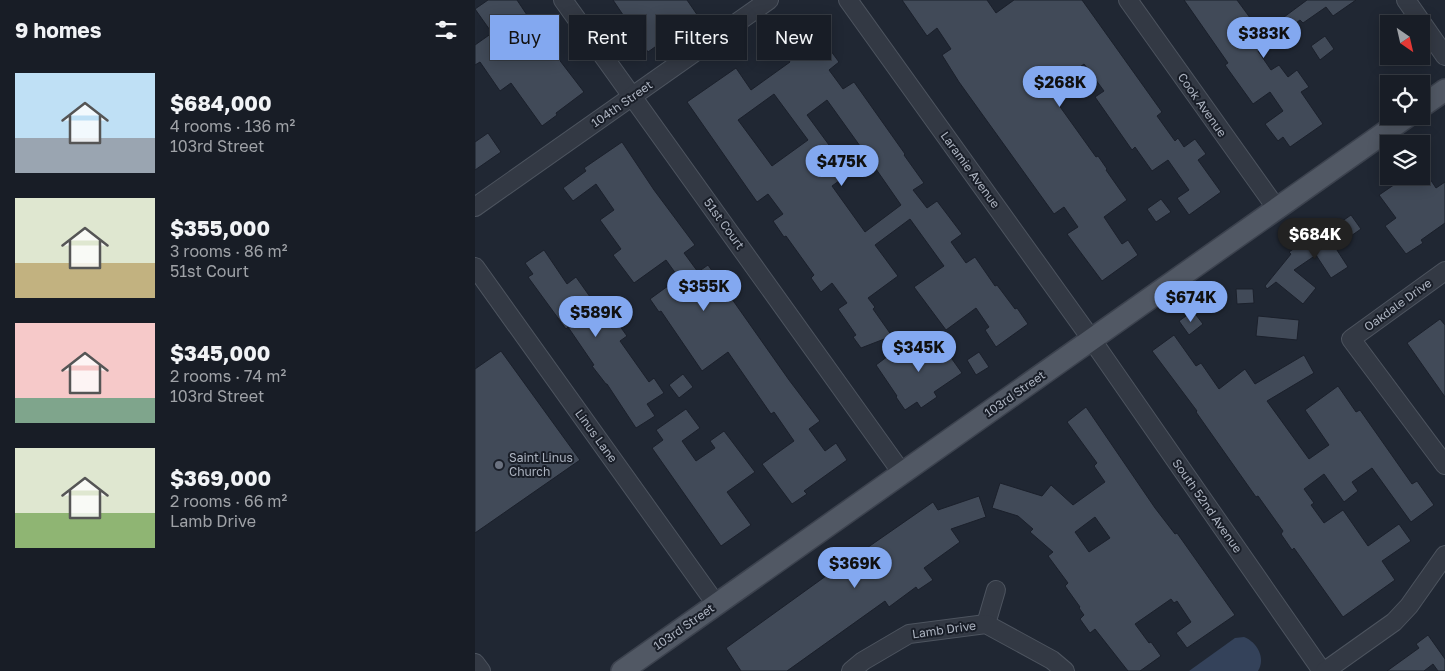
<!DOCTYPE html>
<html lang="en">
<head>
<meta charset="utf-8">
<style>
	body { margin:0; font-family:"Golos Text",sans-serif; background:#21262e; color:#f1f3f6; height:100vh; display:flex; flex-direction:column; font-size:19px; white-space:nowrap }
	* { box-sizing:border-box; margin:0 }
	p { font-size:16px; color:#9fa2a7 }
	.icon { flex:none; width:28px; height:28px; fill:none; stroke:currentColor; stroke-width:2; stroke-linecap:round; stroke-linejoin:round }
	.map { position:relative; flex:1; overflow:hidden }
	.details { display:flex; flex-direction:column; background:#181d26; width:475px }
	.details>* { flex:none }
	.banner { position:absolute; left:15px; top:15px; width:475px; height:45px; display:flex; gap:10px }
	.needle { width:32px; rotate:146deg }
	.controls { position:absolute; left:905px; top:15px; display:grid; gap:10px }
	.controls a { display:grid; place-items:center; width:50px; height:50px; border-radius:0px; background:#181d26; box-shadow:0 2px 12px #0003,0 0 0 1px #363b43; font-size:25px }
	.price { position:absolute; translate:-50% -42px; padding:0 11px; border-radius:18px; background:#83a8f0; color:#111; font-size:16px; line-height:32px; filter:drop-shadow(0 1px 2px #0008) }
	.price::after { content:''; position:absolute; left:50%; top:30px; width:15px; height:11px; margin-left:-8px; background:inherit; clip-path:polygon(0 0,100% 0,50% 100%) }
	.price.active { background:#222; color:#fff }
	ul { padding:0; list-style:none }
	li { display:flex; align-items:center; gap:15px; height:125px; padding:0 15px }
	li span { display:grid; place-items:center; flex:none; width:140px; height:100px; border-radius:0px; color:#555 }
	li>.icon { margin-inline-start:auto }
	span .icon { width:60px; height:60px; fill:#fffc; stroke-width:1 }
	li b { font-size:21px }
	h2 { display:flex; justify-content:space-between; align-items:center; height:60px; padding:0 15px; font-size:21px }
	.chip { padding:0 18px; border-radius:0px; background:#181d26; box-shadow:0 2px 12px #0003,0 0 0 1px #363b43; font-size:18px; line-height:45px }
	.chip.active { background:#83a8f0; color:#111 }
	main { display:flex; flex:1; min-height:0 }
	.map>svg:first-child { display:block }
	.water { fill:#34425a }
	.building { fill:#414a58; stroke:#1b202b; fill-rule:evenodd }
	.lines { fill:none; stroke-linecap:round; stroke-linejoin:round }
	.minor-casing { stroke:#4d545f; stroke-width:20 }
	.major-casing { stroke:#3c424e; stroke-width:24 }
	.minor { stroke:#333944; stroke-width:18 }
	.major { stroke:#515864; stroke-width:21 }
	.worship-dot { fill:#6b7280; stroke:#191e28; stroke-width:2 }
	.labels { text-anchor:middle; stroke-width:4; stroke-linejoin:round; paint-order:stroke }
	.street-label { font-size:12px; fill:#adb4c1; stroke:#191e28 }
	.poi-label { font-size:12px; fill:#adb4c1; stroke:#191e28; text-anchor:start }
</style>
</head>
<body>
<main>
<section class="details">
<h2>9 homes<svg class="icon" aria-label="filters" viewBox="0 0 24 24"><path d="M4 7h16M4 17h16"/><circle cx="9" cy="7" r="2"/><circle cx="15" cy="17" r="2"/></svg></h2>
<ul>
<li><span style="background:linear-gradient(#bfe0f5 65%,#9aa5b1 0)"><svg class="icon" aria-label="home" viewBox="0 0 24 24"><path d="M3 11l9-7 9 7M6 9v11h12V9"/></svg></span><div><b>$684,000</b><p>4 rooms · 136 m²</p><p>103rd Street</p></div></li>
<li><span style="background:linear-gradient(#dfe7d0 65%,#c2b280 0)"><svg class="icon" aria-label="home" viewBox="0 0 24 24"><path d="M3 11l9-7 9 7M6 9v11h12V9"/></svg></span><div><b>$355,000</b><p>3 rooms · 86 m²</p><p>51st Court</p></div></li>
<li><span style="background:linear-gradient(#f6c9c9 75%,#7fa58c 0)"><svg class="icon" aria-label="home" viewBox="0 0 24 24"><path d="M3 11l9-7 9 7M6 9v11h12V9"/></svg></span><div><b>$345,000</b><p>2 rooms · 74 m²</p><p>103rd Street</p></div></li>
<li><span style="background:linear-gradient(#dfe7d0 65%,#8fb573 0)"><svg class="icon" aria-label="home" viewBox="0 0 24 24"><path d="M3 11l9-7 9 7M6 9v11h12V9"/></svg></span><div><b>$369,000</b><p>2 rooms · 66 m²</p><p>Lamb Drive</p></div></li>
</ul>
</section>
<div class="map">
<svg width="970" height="671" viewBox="0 0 970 671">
	<rect width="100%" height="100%" fill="#202733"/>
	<path class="water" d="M 769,637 C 782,642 791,658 783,671 L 714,671 L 760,638 Z"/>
	<g class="building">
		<polygon points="13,0 42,0 66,36 109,92 81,113 82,115 67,126 36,83 25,91 5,62 0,65 0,45 17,33 0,9"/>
		<polygon points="138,0 212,0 223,16 173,52"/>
		<polygon points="427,0 512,0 521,13 539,0 607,0 687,112 682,116 700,141 703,138 709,147 720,139 731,154 723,160 746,192 714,215 702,198 714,190 693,160 677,171 660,147 657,150 620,97 629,91 609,64 573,90 621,157 623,156 632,169 631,170 652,200 629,217 647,244 653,240 663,255 627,281 592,234 603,227 589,207 579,214 484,82 467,55 476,49 462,28 452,36"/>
		<polygon points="709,0 762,0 784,30 802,17 805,20 832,0 881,0 858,16 851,7 828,23 825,20 783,51 796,70 804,65 813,77 822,70 834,87 826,92 848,124 815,147 808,137 803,141 790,124 808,111 795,92 778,104 750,65 753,63"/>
		<path d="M 333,20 L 364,62 L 354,70 L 368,89 L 379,82 L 430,154 L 429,155 L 449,183 L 438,190 L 452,208 L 462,201 L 487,234 L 476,242 L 491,263 L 500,257 L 520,286 L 522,285 L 540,309 L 542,308 L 553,324 L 521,347 L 510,330 L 514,327 L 501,308 L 471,330 L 439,287 L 469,266 L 435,219 L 400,245 L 423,276 L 393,298 L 400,307 L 398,309 L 417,336 L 386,348 L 378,337 L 381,335 L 363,309 L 372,303 L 357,283 L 346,292 L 336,278 L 339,275 L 311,236 L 309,237 L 298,221 L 308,214 L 293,194 L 282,202 L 212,102 L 261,68 L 276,90 L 315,62 L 298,37 L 313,26 L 317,31 ZM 299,94 L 333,140 L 297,166 L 263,120 ZM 352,100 L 385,146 L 365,160 L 332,115 ZM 394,159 L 426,205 L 390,232 L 357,186 Z"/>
		<polygon points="850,36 859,49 845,60 836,46"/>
		<polygon points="13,133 26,152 0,170 0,142"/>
		<polygon points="147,142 179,190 220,245 209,253 223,272 233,265 314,380 345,421 334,429 350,451 361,443 372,460 329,491 332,494 317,504 287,464 319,441 299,412 296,414 253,352 227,371 186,311 184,312 175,299 204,278 191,260 159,283 138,255 146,249 125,220 139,210 121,184 98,201 88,188 111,171 109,168"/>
		<polygon points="932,176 953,176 961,188 970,182 970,223 946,240 948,243 931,254 910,226 921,218 904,195"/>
		<polygon points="686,199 696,212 681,222 672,209"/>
		<polygon points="876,215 886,229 860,247 873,267 856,278 841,255 819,270 841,288 828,304 801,282 792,289 790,286 816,254 814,252 827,243 829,246 864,225 863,224"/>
		<polygon points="69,250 92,284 101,277 125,311 131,307 152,336 145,341 174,382 179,378 189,393 172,404 180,416 161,428 132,384 131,384 117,366 119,365 93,327 91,329 53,277 58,274 50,263"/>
		<polygon points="761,289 778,289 779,303 762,304"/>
		<polygon points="718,311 728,324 714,335 704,321"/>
		<polygon points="783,316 824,320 822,340 781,336"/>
		<polygon points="965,319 970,325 970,397 932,343"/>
		<polygon points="699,335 721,366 726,363 744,389 770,369 780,384 829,355 839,373 792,401 834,459 854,445 830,410 863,386 881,412 885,410 937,484 942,481 959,505 936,522 897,468 877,482 883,491 869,502 849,474 829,489 839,503 836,505 849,523 868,510 893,546 924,524 936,541 907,561 920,580 868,617 819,548 817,550 806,534 808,531 783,496 781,497 721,412 722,411 677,351"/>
		<polygon points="462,338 487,373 459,392 462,397 446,408 442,402 430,410 421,397 422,396 401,365 429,344 437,355"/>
		<polygon points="26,351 105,460 0,533 0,369"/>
		<polygon points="504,352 514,367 501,375 492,360"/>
		<polygon points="208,374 218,387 204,398 194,385"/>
		<path d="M 611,407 L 680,508 L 700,534 L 702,533 L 760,615 L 712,648 L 701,633 L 716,622 L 702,601 L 699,603 L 696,599 L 660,624 L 674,643 L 676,642 L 686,656 L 665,671 L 653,671 L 620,629 L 615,633 L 605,619 L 609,615 L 604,608 L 605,607 L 590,586 L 593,583 L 573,556 L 578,552 L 555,532 L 558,529 L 543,516 L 517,508 L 525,483 L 567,496 L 576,485 L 598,505 L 630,482 L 619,466 L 622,463 L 592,422 ZM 620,517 L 635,538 L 614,552 L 600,532 Z"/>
		<polygon points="211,409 225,428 207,441 221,461 240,448 235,441 249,431 280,472 252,492 276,525 246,546 177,448 188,440 181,430"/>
		<polygon points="504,496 511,517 476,529 485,542 449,568 458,580 443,590 441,587 414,607 410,601 312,671 266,671 251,648 362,568 360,566 374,557 376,559 458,502 463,510"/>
		<polygon points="953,635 970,659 970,671 963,671 958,664 949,671 912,671 944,648 941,644"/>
	</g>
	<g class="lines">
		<g class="minor-casing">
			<g id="minor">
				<polyline points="88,0 427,473"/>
				<polyline points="373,0 617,340 847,671"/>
				<polyline points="653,0 802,209"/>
				<polyline points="931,0 970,56"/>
				<polyline points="0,207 294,0"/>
				<polyline points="0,267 241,604"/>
				<polyline points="970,271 876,339 970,465"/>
				<polyline points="511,624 521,590"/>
				<polyline points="0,663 6,671"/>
				<polyline points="376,671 388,661 434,634 511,624 577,660 590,671"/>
				<polyline points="850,671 919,622 934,606 970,555"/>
			</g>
		</g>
		<g class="major-casing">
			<g id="major">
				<polyline points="946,107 970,90"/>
				<polyline points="147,671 933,116"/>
			</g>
		</g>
		<use href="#minor" class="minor"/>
		<use href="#major" class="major"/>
	</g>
	<circle class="worship-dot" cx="24" cy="465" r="5"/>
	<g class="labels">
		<g class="street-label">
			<text transform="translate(147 104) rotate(-35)" y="4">104th Street</text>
			<text transform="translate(727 105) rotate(55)" y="4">Cook Avenue</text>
			<text transform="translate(495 170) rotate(54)" y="4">Laramie Avenue</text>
			<text transform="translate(249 224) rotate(54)" y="4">51st Court</text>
			<text transform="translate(923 305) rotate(-36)" y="4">Oakdale Drive</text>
			<text transform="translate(540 394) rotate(-35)" y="4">103rd Street</text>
			<text transform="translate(121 436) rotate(54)" y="4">Linus Lane</text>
			<text transform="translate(732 506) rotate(55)" y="4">South 52nd Avenue</text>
			<text transform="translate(209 627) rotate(-35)" y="4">103rd Street</text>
			<text transform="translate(469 630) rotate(-8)" y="4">Lamb Drive</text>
		</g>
		<g class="poi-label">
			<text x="34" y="462">Saint Linus<tspan x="34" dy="14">Church</tspan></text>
		</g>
	</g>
</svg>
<div class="controls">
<a><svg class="needle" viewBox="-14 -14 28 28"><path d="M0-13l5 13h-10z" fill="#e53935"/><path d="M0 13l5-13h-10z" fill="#9fa2a7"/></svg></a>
<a><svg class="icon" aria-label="locate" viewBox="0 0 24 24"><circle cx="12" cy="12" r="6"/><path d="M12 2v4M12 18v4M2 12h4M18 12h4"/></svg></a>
<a><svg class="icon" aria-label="layers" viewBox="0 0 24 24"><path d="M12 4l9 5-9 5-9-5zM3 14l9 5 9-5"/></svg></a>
</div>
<b class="price" style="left:789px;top:59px">$383K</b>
<b class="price" style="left:585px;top:108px">$268K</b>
<b class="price" style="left:367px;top:187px">$475K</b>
<b class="price active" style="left:840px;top:260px">$684K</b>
<b class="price" style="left:229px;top:312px">$355K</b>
<b class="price" style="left:716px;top:323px">$674K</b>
<b class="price" style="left:121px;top:338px">$589K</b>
<b class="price" style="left:444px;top:373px">$345K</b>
<b class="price" style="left:380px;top:589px">$369K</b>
<div class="banner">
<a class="chip active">Buy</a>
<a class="chip">Rent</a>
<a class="chip">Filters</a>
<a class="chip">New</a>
</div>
</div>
</main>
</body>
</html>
